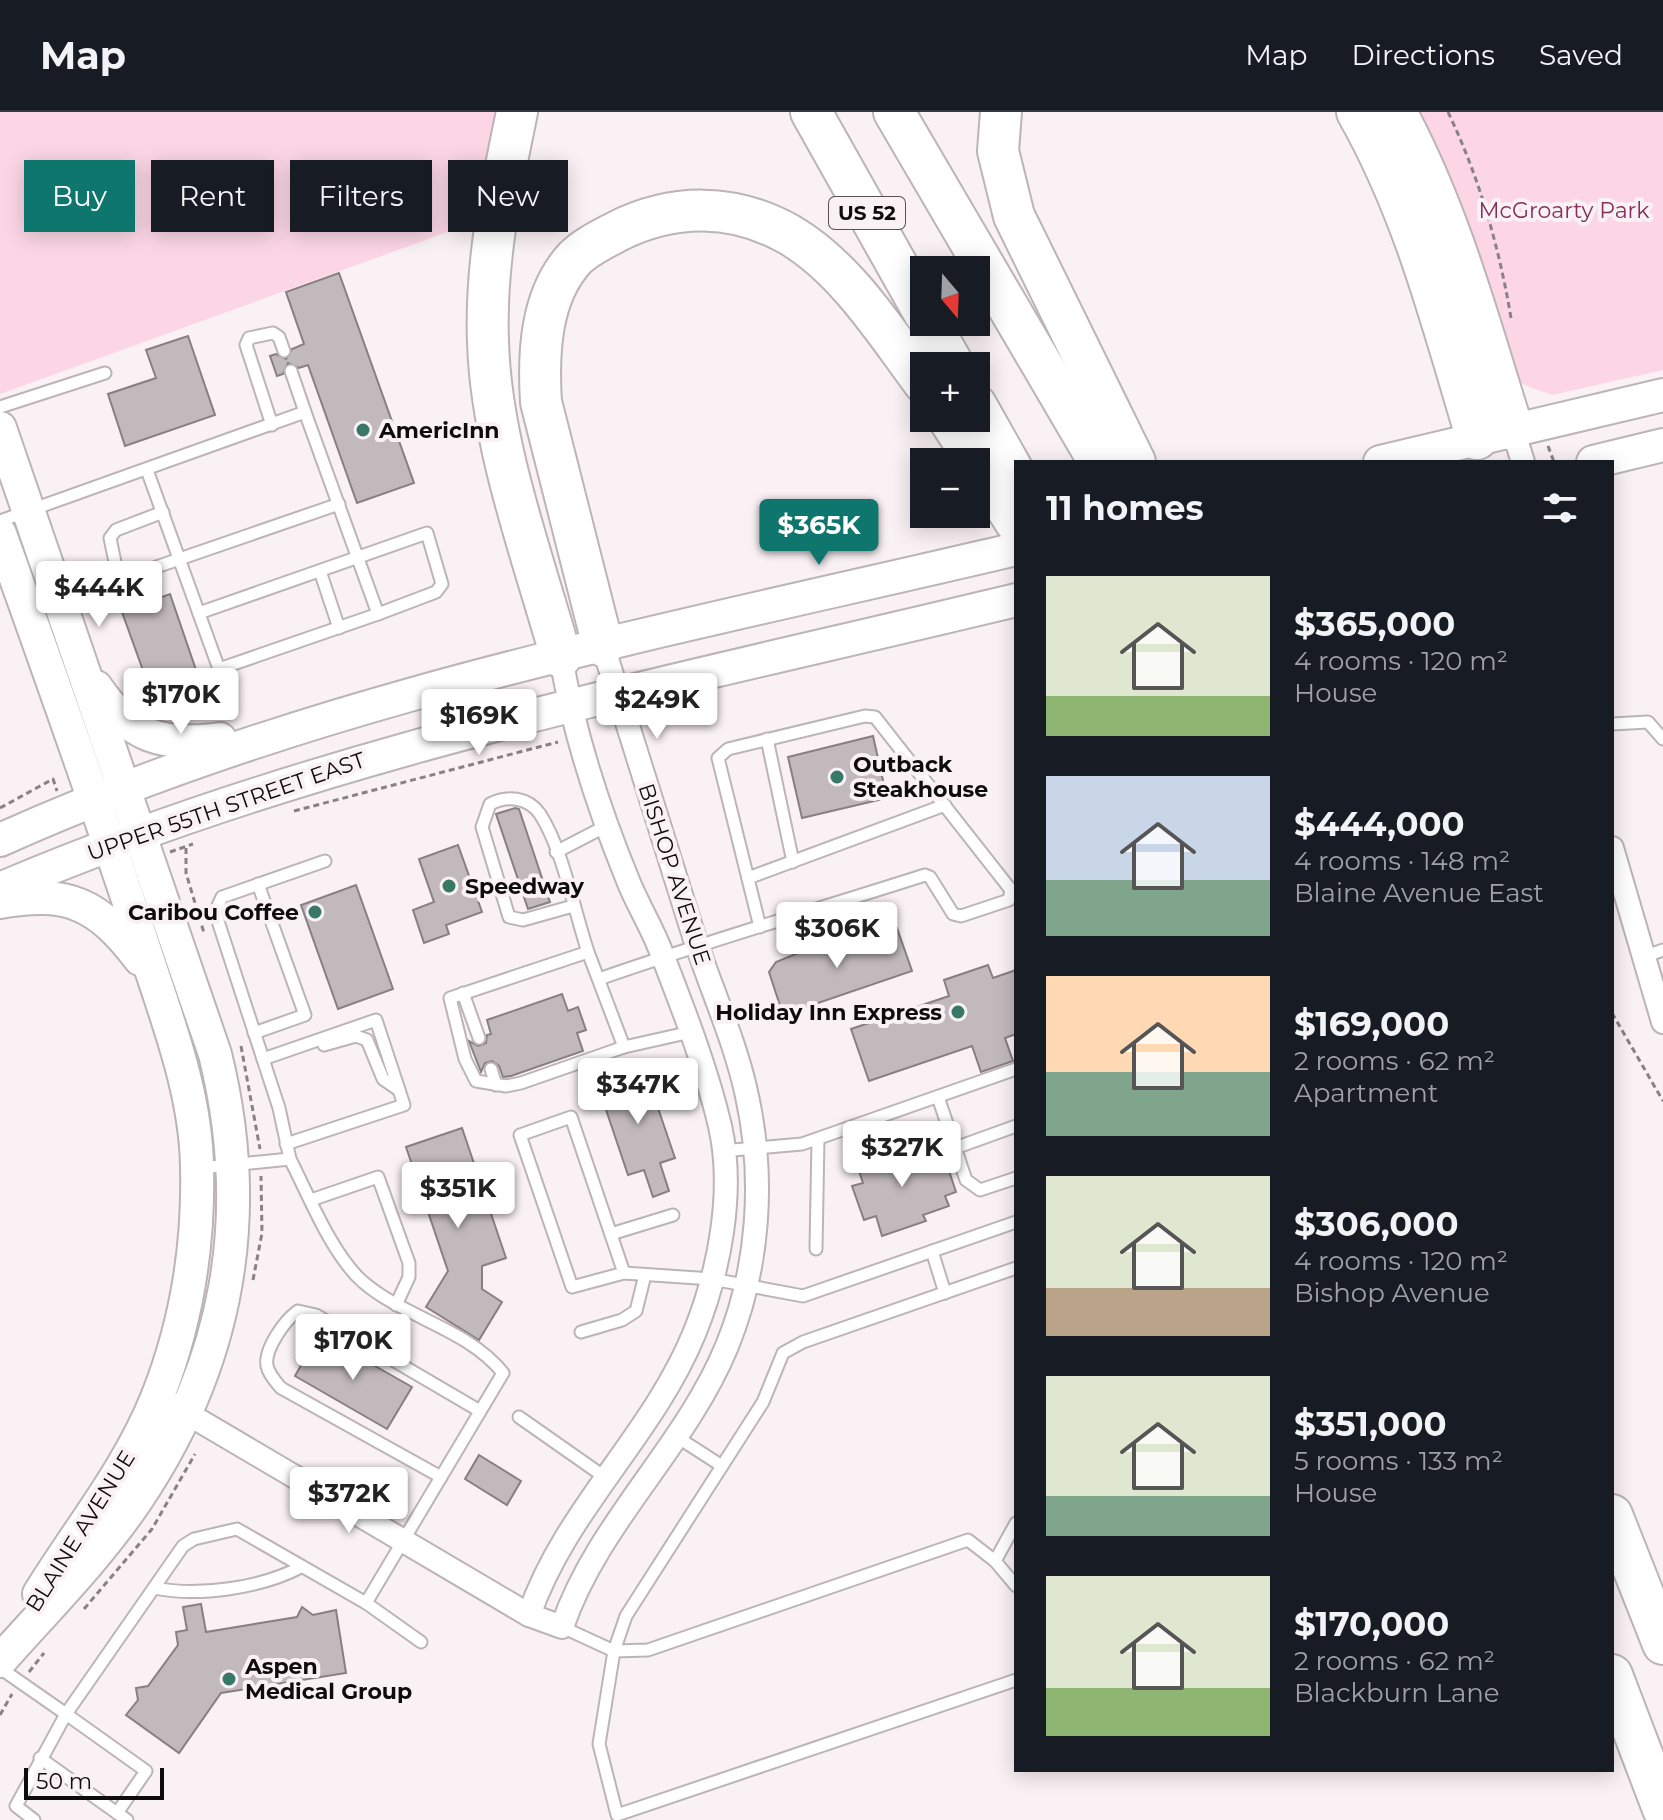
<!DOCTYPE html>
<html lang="en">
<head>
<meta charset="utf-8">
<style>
	body { margin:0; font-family:Montserrat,sans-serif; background:#20242c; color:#f1f3f6; height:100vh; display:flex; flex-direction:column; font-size:30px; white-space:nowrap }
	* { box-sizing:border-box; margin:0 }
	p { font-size:26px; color:#9ea1a6 }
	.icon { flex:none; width:44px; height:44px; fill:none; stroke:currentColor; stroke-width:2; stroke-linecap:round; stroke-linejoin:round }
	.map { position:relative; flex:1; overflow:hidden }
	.details { position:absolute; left:1014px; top:348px; width:600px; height:1312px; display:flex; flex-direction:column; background:#171b24; border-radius:0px; box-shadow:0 4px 20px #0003 }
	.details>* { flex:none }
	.top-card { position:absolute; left:24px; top:48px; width:760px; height:72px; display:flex; gap:16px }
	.needle { width:52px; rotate:161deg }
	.tools { position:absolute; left:910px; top:144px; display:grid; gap:16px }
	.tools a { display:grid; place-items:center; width:80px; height:80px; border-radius:0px; background:#171b24; box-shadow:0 4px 20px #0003; font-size:40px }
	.scale { position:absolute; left:24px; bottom:20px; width:140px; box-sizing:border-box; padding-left:8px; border:4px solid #0f0c0d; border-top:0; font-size:22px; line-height:28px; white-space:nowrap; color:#0f0c0d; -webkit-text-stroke:6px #faf1f4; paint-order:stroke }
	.price { position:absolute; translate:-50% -68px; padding:0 18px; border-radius:8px; background:#fff; color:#222; font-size:26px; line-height:52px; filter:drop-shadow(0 2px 4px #0008) }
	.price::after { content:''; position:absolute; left:50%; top:48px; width:24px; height:18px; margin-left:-12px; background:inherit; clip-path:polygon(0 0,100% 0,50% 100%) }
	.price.on { background:#0f766e; color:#fff }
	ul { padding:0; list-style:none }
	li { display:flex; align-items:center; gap:24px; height:200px; padding:0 32px }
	li span { display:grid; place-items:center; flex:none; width:224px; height:160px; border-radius:0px; color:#555 }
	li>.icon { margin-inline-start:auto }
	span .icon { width:96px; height:96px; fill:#fffc; stroke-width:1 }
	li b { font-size:34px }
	h2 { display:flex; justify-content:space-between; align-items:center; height:96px; padding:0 32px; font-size:34px }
	.tag { padding:0 28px; border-radius:0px; background:#171b24; box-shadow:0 4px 20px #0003; font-size:28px; line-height:72px }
	.tag.on { background:#0f766e; color:#fff }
	header { display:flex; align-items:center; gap:48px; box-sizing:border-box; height:112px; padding:0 40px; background:#171b24; border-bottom:2px solid #363941 }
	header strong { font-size:38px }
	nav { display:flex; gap:44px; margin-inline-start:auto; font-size:28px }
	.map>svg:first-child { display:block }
	.green { fill:#fcd6e5 }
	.building { fill:#c2b9bc; stroke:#877f82; stroke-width:2 }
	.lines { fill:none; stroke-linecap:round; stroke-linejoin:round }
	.lane-casing { stroke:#bcb4b7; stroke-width:15 }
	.street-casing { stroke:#bcb4b7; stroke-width:26 }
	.secondary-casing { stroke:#bcb4b7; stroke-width:36 }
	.highway-casing { stroke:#bcb4b7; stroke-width:44 }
	.path { stroke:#888284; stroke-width:3; stroke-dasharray:6 4; stroke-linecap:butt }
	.lane { stroke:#fff; stroke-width:11 }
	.street { stroke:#fff; stroke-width:22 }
	.secondary { stroke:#fff; stroke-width:32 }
	.highway { stroke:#fff; stroke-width:40 }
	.poi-dot { fill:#387866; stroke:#faf1f4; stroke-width:3 }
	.labels { text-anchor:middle; stroke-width:8; stroke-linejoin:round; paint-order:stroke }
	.shield { fill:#faf1f4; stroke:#565152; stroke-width:2 }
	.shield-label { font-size:20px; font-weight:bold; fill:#0f0c0d }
	.park-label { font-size:22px; fill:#832f59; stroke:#faf1f4 }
	.poi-label { font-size:22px; font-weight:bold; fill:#0f0c0d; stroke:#faf1f4; text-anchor:start }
	.street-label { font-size:22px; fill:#0f0c0d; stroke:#faf1f4 }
</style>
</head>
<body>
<header>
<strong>Map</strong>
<nav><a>Map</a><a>Directions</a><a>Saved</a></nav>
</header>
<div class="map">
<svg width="1663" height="1708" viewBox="0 0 1663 1708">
	<rect width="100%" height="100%" fill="#faf1f4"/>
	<g class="green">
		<polygon points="0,0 501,0 481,108 0,282"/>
		<polygon points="1415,0 1663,0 1663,258 1552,283 1522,272 1506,243"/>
	</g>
	<g class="building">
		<polygon points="339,161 414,371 357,391 308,253 299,256 288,251 283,262 277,264 270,244 276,242 286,247 292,237 304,232 286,180"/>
		<polygon points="188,224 215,303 125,334 108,282 156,266 146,238"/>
		<polygon points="170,482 196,558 149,575 122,500"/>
		<polygon points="873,624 887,686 802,706 788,645"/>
		<polygon points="515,696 519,697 550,790 528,797 496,702"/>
		<polygon points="458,733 482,800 446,813 449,822 424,831 413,798 434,790 419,747"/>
		<polygon points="356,773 393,877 338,897 301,793"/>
		<polygon points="897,816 912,859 783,903 769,860 776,850 842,823 845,834"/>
		<polygon points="988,853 993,866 1016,858 1016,922 1005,926 1013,949 981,960 972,934 869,969 851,917 949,884 944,868"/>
		<polygon points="562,882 568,899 578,895 586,918 577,921 583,939 511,964 503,965 499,954 492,949 485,951 481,960 469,929 478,934 486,931 487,923 491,922 487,908"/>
		<polygon points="644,955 675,1046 660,1051 669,1079 653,1085 644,1058 628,1063 597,971"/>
		<polygon points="462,1016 506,1146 482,1154 482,1177 502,1190 479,1228 426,1195 448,1159 406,1035"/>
		<polygon points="902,1034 908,1052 943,1041 956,1080 945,1084 949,1094 923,1103 926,1109 882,1124 876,1104 864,1108 852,1074 863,1071 856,1050"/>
		<polygon points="319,1222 412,1275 387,1317 295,1264"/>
		<polygon points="479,1343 521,1369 507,1393 465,1367"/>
		<polygon points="201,1492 206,1520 297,1505 302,1495 313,1503 336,1498 346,1561 221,1581 179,1641 126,1603 138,1588 136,1576 148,1574 178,1533 176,1520 187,1518 183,1495"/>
	</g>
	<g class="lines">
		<g class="lane-casing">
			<g id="lane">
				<polyline points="291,259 305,300"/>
				<polyline points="0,295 105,261"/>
				<polyline points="272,313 246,233 249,226 273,221 279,225 284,239"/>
				<polyline points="163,400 116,418 110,426 116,455 133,463 339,392"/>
				<polyline points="0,409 305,300 378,502 219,557 147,358"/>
				<polyline points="320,459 339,516"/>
				<polyline points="199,501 427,421 442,472 436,480 378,502"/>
				<polyline points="1612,612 1648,610 1663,627"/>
				<polyline points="767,627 793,750"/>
				<polyline points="556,740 608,713"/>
				<polyline points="748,766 945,693"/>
				<path d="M 573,794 L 523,808 L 509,805 L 482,715 L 490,692 C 507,683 528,685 540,702 C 563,738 574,798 588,840 L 450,886 L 465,947 L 476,969 L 506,974 L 521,971 L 624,935"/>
				<polyline points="588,840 624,935 691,920"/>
				<polyline points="1644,845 1663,838"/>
				<path d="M 599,867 C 707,829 816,798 925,763 L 930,765 L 953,802 L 961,804 L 1009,788 L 1011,778 L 875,605 L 865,604 L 728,637 L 718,646 L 760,815"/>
				<polyline points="463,881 479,926"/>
				<polyline points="254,921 305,903 258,772"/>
				<polyline points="324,933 356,924 367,928 383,967 399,978"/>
				<polyline points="263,947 376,908 404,993 286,1032"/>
				<polyline points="491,957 496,973"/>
				<polyline points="938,985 966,1068 980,1078 1016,1066"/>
				<polyline points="955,1036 1016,1014"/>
				<polyline points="722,1039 802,1032 1016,957"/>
				<polyline points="200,1056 290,1047 279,996 215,800 222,785 325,749"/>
				<polyline points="311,1088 378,1065 409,1151 409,1165 396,1193"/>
				<polyline points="611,1122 673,1103"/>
				<polyline points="816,1137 818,1027"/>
				<polyline points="932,1139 945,1181"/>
				<polyline points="624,1161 571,1005 520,1023 572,1175 624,1161 712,1167 803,1184 1016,1110"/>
				<polyline points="581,1220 622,1208 636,1199 645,1163"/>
				<polyline points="519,1305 606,1366"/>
				<polyline points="677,1325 722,1354"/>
				<path d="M 441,1365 L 281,1276 C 276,1270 269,1263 267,1254 C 264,1237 285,1208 298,1199 L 316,1203 L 480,1299"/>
				<polyline points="1016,1411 995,1449 1016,1474"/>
				<polyline points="995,1449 968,1428 648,1538 614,1539 626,1504 763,1290 783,1241 803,1230 1016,1156"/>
				<path d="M 154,1476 C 199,1485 261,1476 301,1455"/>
				<polyline points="366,1491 421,1530"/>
				<polyline points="562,1515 614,1539 599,1632 617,1703 1016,1568"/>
				<path d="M 0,1556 L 66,1602 L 183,1434 L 194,1427 L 237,1417 L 366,1491 L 503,1261 C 468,1217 405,1206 363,1170 C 332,1143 309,1084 290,1047"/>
				<polyline points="40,1646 117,1701"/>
				<polyline points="34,1708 16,1694 66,1602 146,1659 117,1701 127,1708"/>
			</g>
		</g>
		<g class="street-casing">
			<g id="street">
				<polyline points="1513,318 1523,350"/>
				<polyline points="1612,736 1663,910"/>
				<path d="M 173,1293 L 529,1503 L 562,1515 C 598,1410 685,1336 727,1234 C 759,1156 765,1066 747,984 C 735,927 709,873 692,818 C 662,723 633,629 603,534"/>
				<path d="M 529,1503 C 565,1398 652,1324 694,1222 C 719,1161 735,1080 720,1014 C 706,954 682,894 660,837 C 651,814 638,793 629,771 C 599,698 574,623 561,545"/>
			</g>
		</g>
		<g class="secondary-casing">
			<g id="secondary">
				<path d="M 0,316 L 215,942 C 255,1103 229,1250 137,1387 C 98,1445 47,1496 0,1549"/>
				<polyline points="1380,350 1663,283"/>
				<polyline points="1593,350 1663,333"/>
				<path d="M 0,422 C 49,559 98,695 143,833 C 166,905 196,979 197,1055 C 199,1134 186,1213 157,1286 C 128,1358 79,1417 39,1482"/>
				<path d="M 96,575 C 130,625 162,635 220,627"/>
				<path d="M 0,728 C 322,583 673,518 1016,437"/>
				<path d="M 0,777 C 326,638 673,571 1016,488"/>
				<path d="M 0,790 C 69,778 98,792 140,847"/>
			</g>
		</g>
		<g class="highway-casing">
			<g id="highway">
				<path d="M 517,0 C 501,77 485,151 488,230 C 491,334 533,445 561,545"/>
				<polyline points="811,0 924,201"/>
				<polyline points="894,0 1099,350"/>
				<polyline points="1001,0 998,39 1014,104 1135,350"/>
				<path d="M 1357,0 C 1415,102 1443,215 1477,327"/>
				<path d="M 1396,0 C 1450,100 1479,210 1513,318"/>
				<polyline points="929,210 954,254"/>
				<polyline points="976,293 1016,364"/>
				<polyline points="948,306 1016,411"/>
				<path d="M 603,534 L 541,290 C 538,242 540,184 575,146 C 586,135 603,127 616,120 C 673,91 734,91 790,123 C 846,156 886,220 924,271"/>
				<polyline points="1612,1403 1663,1532"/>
				<polyline points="1612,1563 1663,1697"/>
			</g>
		</g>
		<g class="path">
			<path d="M 1448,0 C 1479,65 1499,134 1511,206"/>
			<polyline points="1548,334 1554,350"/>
			<polyline points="0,696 53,667 57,679"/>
			<polyline points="294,699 558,630"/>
			<polyline points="186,736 186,761 204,821"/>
			<polyline points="170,740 193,732"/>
			<polyline points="1612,901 1663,989"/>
			<polyline points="241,934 260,1037"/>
			<polyline points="253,1168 262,1121 261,1064"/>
			<polyline points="84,1497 152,1417 195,1342"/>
			<polyline points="29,1560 44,1541"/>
			<polyline points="0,1603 12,1582"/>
		</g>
		<use href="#lane" class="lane"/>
		<use href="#street" class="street"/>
		<use href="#secondary" class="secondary"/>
		<use href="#highway" class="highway"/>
	</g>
	<g class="poi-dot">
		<circle cx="363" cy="318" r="8"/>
		<circle cx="837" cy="665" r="8"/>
		<circle cx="449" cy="774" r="8"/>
		<circle cx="315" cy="800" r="8"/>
		<circle cx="958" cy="900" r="8"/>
		<circle cx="229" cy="1567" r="8"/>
	</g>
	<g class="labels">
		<rect class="shield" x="829" y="85" width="76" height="32" rx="6"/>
		<g class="shield-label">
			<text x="867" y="108">US 52</text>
		</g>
		<g class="park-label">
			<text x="1564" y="106">McGroarty Park</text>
		</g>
		<g class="poi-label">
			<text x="379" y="326">AmericInn</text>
			<text x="853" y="660">Outback<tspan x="853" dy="25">Steakhouse</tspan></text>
			<text x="465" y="782">Speedway</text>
			<text x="299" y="808" text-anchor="end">Caribou Coffee</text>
			<text x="942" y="908" text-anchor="end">Holiday Inn Express</text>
			<text x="245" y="1562">Aspen<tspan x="245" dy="25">Medical Group</tspan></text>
		</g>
		<g class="street-label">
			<text transform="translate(226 694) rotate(-19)" y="8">UPPER 55TH STREET EAST</text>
			<text transform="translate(675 762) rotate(72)" y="8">BISHOP AVENUE</text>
			<text transform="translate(80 1419) rotate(-58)" y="8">BLAINE AVENUE</text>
		</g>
	</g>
</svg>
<div class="tools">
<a><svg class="needle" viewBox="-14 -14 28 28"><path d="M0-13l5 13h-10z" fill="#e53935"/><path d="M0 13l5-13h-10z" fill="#9ea1a6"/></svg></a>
<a>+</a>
<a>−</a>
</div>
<div class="scale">50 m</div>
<b class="price on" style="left:819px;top:455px">$365K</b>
<b class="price" style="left:99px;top:517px">$444K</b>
<b class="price" style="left:181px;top:624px">$170K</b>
<b class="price" style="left:657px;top:629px">$249K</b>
<b class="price" style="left:479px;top:645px">$169K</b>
<b class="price" style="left:837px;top:858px">$306K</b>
<b class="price" style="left:638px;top:1014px">$347K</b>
<b class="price" style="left:902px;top:1077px">$327K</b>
<b class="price" style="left:458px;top:1118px">$351K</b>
<b class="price" style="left:353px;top:1270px">$170K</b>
<b class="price" style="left:349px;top:1423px">$372K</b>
<div class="top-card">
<a class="tag on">Buy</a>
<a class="tag">Rent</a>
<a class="tag">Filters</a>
<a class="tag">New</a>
</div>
<section class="details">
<h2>11 homes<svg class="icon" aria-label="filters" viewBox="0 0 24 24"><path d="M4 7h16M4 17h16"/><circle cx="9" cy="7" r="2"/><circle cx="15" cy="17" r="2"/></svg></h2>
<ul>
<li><span style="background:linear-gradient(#dfe7d0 75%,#8fb573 0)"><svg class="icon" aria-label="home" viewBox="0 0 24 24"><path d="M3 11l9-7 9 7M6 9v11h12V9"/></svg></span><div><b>$365,000</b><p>4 rooms · 120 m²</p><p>House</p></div></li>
<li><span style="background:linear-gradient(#c9d6e8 65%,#7fa58c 0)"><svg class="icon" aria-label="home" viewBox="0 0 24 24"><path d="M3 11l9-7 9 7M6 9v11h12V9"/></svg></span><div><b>$444,000</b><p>4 rooms · 148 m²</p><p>Blaine Avenue East</p></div></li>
<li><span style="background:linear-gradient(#ffd9b3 60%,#7fa58c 0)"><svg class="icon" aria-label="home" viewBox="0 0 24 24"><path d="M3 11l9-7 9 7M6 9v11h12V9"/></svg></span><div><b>$169,000</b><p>2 rooms · 62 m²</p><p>Apartment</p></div></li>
<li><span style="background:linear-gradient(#dfe7d0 70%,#b9a48a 0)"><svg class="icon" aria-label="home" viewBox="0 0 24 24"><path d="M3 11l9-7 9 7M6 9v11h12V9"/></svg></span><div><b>$306,000</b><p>4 rooms · 120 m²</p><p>Bishop Avenue</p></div></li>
<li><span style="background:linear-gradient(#dfe7d0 75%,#7fa58c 0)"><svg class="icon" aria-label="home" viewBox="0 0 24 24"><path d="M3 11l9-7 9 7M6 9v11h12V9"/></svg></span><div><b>$351,000</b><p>5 rooms · 133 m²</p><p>House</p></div></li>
<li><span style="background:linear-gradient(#dfe7d0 70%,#8fb573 0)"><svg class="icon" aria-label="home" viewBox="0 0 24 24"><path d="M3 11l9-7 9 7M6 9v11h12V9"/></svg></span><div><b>$170,000</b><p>2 rooms · 62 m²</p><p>Blackburn Lane</p></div></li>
</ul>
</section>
</div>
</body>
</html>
